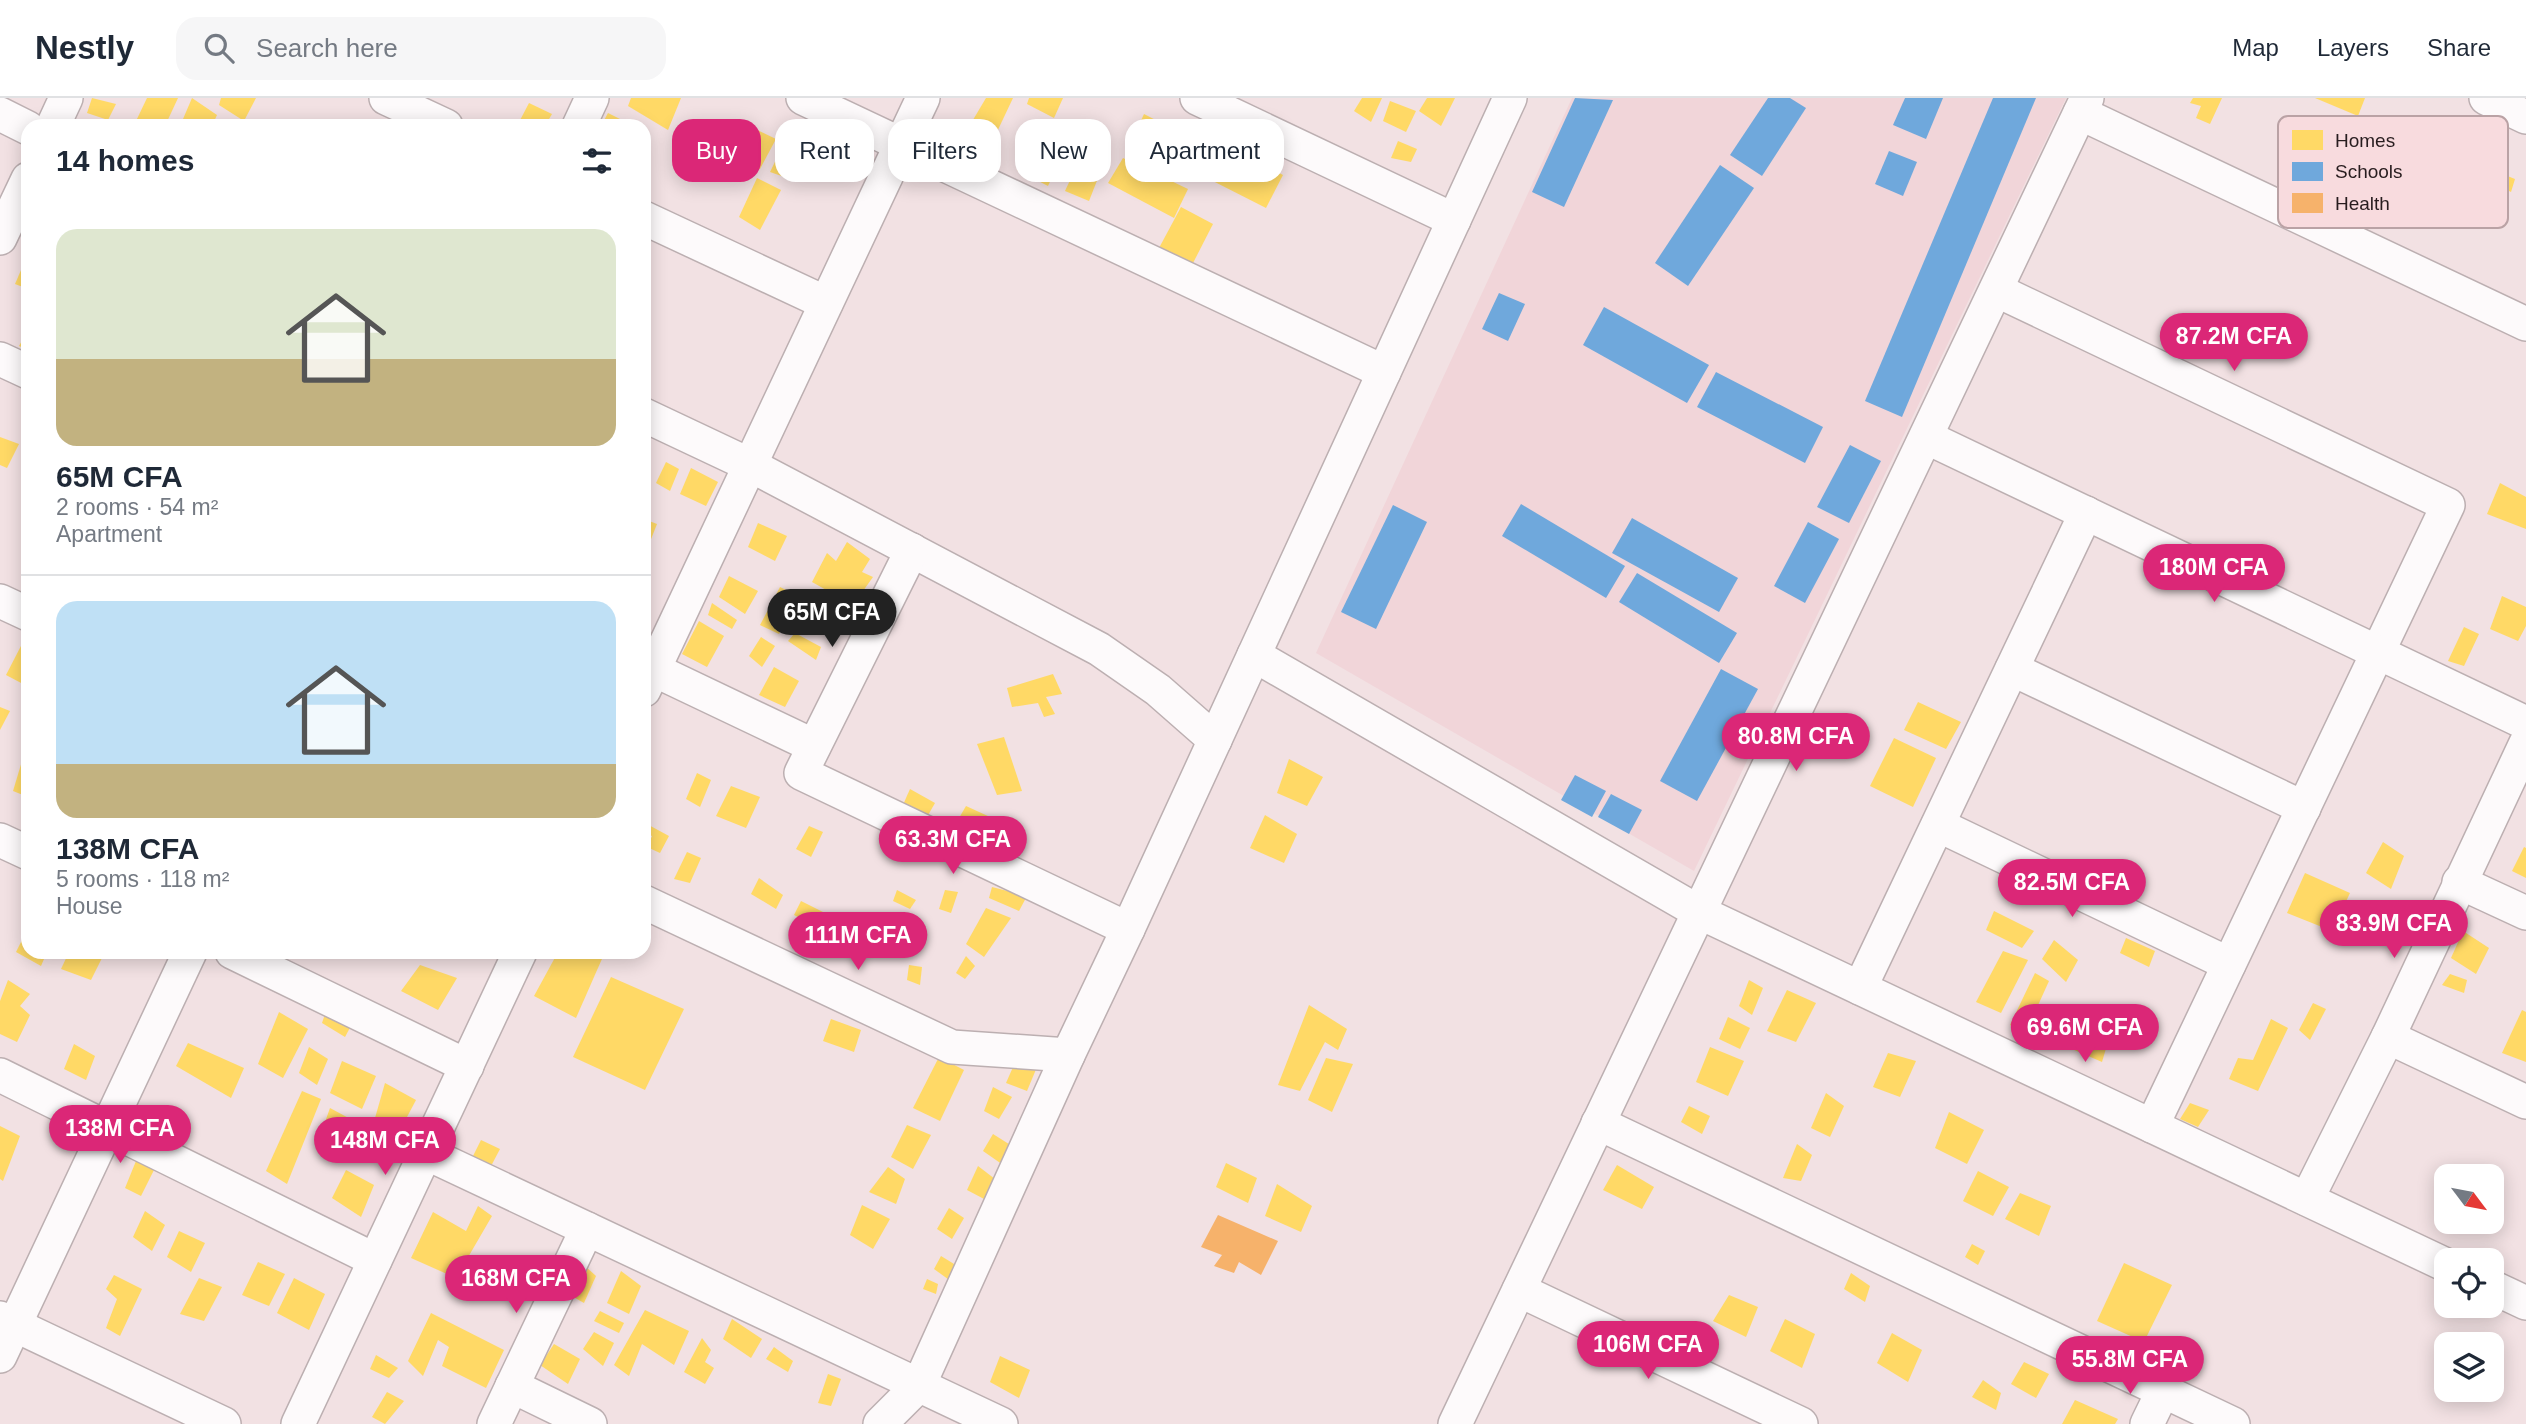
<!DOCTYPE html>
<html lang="en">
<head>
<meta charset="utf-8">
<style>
	body { margin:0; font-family:Helvetica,sans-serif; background:#f6f6f7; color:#1f2937; height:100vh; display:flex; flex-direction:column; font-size:26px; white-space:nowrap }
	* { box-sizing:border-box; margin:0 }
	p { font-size:23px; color:#747a83 }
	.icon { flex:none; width:38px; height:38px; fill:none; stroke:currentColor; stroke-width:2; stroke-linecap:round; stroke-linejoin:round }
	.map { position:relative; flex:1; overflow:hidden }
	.sheet { position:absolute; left:21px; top:21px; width:630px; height:840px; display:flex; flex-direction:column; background:#fff; border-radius:21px; box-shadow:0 4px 18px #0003 }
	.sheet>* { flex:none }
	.guide { position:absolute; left:672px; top:21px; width:665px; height:63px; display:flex; gap:14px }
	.needle { width:46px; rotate:122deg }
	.buttons { position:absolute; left:2434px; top:1066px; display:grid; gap:14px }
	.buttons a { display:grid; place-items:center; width:70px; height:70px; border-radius:14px; background:#fff; box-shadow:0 4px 18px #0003; font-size:35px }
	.price { position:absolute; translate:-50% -60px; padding:0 16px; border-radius:24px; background:#db2777; color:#fff; font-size:23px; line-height:46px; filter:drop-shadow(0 2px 4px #0008) }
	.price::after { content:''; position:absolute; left:50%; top:42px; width:21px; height:16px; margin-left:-10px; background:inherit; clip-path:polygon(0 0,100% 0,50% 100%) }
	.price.current { background:#222; color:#fff }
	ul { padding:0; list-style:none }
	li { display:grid; align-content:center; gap:14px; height:371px; padding:0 35px }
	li+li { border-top:2px solid #e0e1e3 }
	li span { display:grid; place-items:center; height:217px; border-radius:21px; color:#555 }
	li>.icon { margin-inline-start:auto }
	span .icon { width:126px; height:126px; fill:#fffc; stroke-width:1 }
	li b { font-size:30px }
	h2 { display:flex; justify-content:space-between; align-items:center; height:84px; padding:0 35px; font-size:30px }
	.tag { padding:0 24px; border-radius:21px; background:#fff; box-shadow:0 4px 18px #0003; font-size:24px; line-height:63px }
	.tag.current { background:#db2777; color:#fff }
	header { display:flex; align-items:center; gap:42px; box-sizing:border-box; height:98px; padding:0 35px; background:#fff; border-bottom:2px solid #e0e1e3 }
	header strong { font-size:33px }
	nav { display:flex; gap:38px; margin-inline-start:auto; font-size:24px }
	.search { width:490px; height:63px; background:#f6f6f7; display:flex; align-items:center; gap:18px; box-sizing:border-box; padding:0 24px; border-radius:21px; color:#747a83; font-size:26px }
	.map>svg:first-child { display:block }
	.built { fill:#f1d5d9 }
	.homes { fill:#ffd966 }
	.schools { fill:#6fa8dc }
	.health { fill:#f6b26b }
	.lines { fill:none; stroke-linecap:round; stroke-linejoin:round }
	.street-casing { stroke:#bcafb1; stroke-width:36 }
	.street { stroke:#fdfafb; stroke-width:33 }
	.key { fill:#f8dbde; stroke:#baa2a5; stroke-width:2 }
	.key-label { font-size:19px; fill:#281d1f }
</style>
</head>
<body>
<header>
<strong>Nestly</strong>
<div class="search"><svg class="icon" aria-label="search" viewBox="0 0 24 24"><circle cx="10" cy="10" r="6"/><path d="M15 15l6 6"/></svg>Search here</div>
<nav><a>Map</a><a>Layers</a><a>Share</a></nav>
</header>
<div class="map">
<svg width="2526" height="1326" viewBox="0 0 2526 1326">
	<rect width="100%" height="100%" fill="#f2e1e3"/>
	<polygon class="built" points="1572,0 2066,0 1694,773 1316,555"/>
	<g class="homes">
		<polygon points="92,0 116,6 108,22 87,15"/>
		<polygon points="147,0 178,0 165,28 146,28 136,23"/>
		<polygon points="192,0 217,17 212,28 180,28"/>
		<polygon points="221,0 256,0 244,23 219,7"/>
		<polygon points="631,0 681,0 668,32 628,8"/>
		<polygon points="986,0 1013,0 987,55 961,42"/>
		<polygon points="1029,0 1063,0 1054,20 1027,6"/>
		<polygon points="1362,0 1382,0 1371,24 1354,13"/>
		<polygon points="1427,0 1455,0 1441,28 1419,13"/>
		<polygon points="2193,0 2222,0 2210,26 2196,20 2201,8 2190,5"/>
		<polygon points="2315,0 2365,0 2358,18"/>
		<polygon points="1390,3 1416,13 1406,34 1383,23"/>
		<polygon points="529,5 552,16 545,28 517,28"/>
		<polygon points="608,15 634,28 601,28"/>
		<polygon points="1144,16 1212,51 1197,84 1128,51"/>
		<polygon points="743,25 776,41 760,71 728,57"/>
		<polygon points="794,25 815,37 793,82 770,74"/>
		<polygon points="1398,43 1417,51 1411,64 1391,60"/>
		<polygon points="1033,44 1061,60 1048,88 1017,72"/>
		<polygon points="1223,46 1283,77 1266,110 1205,79"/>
		<polygon points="698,50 720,65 717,77 691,63"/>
		<polygon points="1123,60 1188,91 1174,120 1108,85"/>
		<polygon points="1079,63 1100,75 1089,103 1065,93"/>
		<polygon points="2480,67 2515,81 2511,94 2501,89 2488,118 2459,107"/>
		<polygon points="757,80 781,92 760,132 739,119"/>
		<polygon points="1181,109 1213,126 1192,167 1159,150"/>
		<polygon points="28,156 28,191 15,186"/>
		<polygon points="28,232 28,252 19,248"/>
		<polygon points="0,339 19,346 7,370 0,367"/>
		<polygon points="666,364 679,371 670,393 656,385"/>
		<polygon points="691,370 718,384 706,408 680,396"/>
		<polygon points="2500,385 2526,399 2526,431 2487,416"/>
		<polygon points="644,421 657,426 644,459"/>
		<polygon points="758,425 787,438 775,463 748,449"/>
		<polygon points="847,444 870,461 862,474 873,479 853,507 812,484 827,455 836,463"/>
		<polygon points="729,478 758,493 745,516 719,499"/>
		<polygon points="780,489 800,499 779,536 760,527"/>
		<polygon points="812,497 835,508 818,537 796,525"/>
		<polygon points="2502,498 2526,509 2526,528 2518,543 2490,531"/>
		<polygon points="712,505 737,522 732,531 708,517"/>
		<polygon points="699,523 724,538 707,569 682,556"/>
		<polygon points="2464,529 2479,536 2464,568 2448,563"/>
		<polygon points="795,535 821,549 816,562 788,543"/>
		<polygon points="761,539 775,548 762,569 749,558"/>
		<polygon points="23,544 28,548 28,574 23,586 6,577"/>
		<polygon points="774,569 799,583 785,609 759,597"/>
		<polygon points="1053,576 1062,596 1046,599 1055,616 1044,619 1038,605 1012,609 1007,590"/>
		<polygon points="1918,604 1961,624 1946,651 1904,632"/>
		<polygon points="0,609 10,613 0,632"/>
		<polygon points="1004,639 1022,693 997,697 977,646"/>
		<polygon points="1894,640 1936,660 1913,709 1870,688"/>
		<polygon points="1289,661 1323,679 1307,708 1277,695"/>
		<polygon points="22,663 28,666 28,699 13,693"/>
		<polygon points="697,675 711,682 700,709 686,701"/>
		<polygon points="731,688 760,699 746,730 716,718"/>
		<polygon points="910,691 935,705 927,719 902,709"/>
		<polygon points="966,708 1001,724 988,746 955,727"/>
		<polygon points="1265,717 1297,736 1284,765 1250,750"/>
		<polygon points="645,725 669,738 660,755 647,749 652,738 644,735"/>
		<polygon points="809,728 823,734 811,759 796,751"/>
		<polygon points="2383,744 2404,758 2391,791 2366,775"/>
		<polygon points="2524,749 2526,750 2526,780 2512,773"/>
		<polygon points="687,754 701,760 690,785 674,781"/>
		<polygon points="2305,775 2350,795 2332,833 2287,815"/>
		<polygon points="759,780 783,797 776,811 751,796"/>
		<polygon points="992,789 1027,798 1019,813 989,800"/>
		<polygon points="897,792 916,802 910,811 893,803"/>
		<polygon points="945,792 958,794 951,815 939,811"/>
		<polygon points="801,803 829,817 816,828 794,817"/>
		<polygon points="986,810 1011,820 984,859 966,846"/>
		<polygon points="1994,813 2034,833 2022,850 1986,832"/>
		<polygon points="28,830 28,854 47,854 41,868 16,854"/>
		<polygon points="826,831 839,836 829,858 819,854"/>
		<polygon points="2463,833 2489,850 2476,876 2451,860"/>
		<polygon points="2126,840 2155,853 2149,869 2120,855"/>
		<polygon points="2054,842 2078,862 2066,884 2042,861"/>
		<polygon points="2003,853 2028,862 2001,915 1976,904"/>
		<polygon points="69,854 105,854 91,882 61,871"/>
		<polygon points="558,854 605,854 576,920 534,898"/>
		<polygon points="966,858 975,868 965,881 956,875"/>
		<polygon points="420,867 457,880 438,912 401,893"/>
		<polygon points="909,867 922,869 920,887 907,882"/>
		<polygon points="2035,875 2049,883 2025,936 2010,927"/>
		<polygon points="2450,876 2467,882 2464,895 2442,887"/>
		<polygon points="611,879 684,911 645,992 573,959"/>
		<polygon points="8,882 30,896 20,908 30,917 17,944 0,936 0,903"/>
		<polygon points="1749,882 1763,890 1752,917 1739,908"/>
		<polygon points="1787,892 1816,905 1796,944 1767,933"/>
		<polygon points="2313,905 2326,911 2310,942 2299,932"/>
		<polygon points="1309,907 1347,931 1338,952 1325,944 1300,993 1278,987"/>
		<polygon points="2522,912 2526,914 2526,964 2502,955"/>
		<polygon points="326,913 352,926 345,939 322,925"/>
		<polygon points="279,914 308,931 283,980 258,966"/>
		<polygon points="1728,919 1750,930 1740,951 1719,941"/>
		<polygon points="831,921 861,932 854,954 823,943"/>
		<polygon points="2271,921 2288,930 2258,993 2229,981 2238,960 2253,962"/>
		<polygon points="2082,926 2110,937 2102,964 2072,951"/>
		<polygon points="188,945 244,970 231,1000 176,968"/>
		<polygon points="74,946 95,958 86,982 64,971"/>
		<polygon points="309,949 328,961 317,987 299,975"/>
		<polygon points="1710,949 1744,963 1728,998 1696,984"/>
		<polygon points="1888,955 1916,963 1900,999 1873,989"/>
		<polygon points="939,959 964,972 940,1023 913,1010"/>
		<polygon points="1017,960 1037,969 1027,993 1006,985"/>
		<polygon points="1326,960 1353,966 1332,1014 1308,1002"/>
		<polygon points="342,963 376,978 362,1011 330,995"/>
		<polygon points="385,985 416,1002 399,1034 375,1020"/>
		<polygon points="993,989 1012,999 999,1021 984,1013"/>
		<polygon points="302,993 321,1001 287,1086 266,1073"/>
		<polygon points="1826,995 1844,1008 1830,1039 1811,1030"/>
		<polygon points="2190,1005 2209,1012 2198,1029 2180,1021"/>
		<polygon points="1689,1008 1710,1018 1702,1036 1681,1024"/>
		<polygon points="330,1010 356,1024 345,1052 320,1038"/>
		<polygon points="1949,1014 1984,1032 1967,1066 1935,1050"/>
		<polygon points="907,1027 931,1037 913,1071 891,1059"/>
		<polygon points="0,1028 20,1038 3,1083 0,1081"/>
		<polygon points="993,1036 1012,1048 1006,1069 983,1053"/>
		<polygon points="481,1042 500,1051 490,1070 473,1058"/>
		<polygon points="1797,1046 1812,1057 1801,1083 1783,1080"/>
		<polygon points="138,1058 156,1068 141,1098 125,1090"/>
		<polygon points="1226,1065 1257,1080 1248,1105 1216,1089"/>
		<polygon points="1617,1067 1654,1089 1642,1111 1603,1092"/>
		<polygon points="978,1068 995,1081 986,1102 967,1092"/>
		<polygon points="888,1069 905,1081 896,1106 869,1094"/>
		<polygon points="346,1072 374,1087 361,1119 332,1100"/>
		<polygon points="1978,1073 2009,1089 1993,1118 1963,1103"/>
		<polygon points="1277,1086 1312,1108 1301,1134 1265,1118"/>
		<polygon points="2020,1095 2051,1108 2039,1138 2005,1121"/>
		<polygon points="862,1107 890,1121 873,1151 850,1137"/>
		<polygon points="478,1108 492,1118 456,1180 411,1160 433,1114 466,1133"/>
		<polygon points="949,1110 964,1120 952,1141 937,1131"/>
		<polygon points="145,1113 165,1127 152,1153 133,1139"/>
		<polygon points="179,1133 205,1145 191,1174 167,1159"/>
		<polygon points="1972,1146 1985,1153 1978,1167 1965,1159"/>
		<polygon points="941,1158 959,1169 952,1184 934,1171"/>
		<polygon points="258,1164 285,1176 269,1208 242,1197"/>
		<polygon points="2124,1165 2172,1187 2144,1244 2097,1223"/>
		<polygon points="584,1167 596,1178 584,1205 568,1196"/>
		<polygon points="621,1173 641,1188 629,1216 607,1205"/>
		<polygon points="1851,1175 1870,1188 1865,1204 1844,1191"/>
		<polygon points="114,1177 142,1191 120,1238 106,1230 117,1201 106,1191"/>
		<polygon points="199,1180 222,1189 204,1223 180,1216"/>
		<polygon points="294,1180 325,1196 309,1232 277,1215"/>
		<polygon points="927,1181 938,1186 936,1196 923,1191"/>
		<polygon points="1729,1197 1758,1209 1746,1239 1713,1223"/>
		<polygon points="645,1212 689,1233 674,1267 642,1246 629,1278 614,1267"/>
		<polygon points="600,1213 624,1225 619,1235 594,1223"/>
		<polygon points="431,1215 504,1252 486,1290 442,1268 449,1249 438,1242 423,1278 408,1263"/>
		<polygon points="732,1221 762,1241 751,1260 723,1241"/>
		<polygon points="1785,1221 1815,1236 1802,1270 1770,1253"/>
		<polygon points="594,1234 614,1245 603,1268 583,1251"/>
		<polygon points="1892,1235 1922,1252 1908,1284 1877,1265"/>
		<polygon points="702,1240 711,1252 705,1264 714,1270 705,1286 684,1274"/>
		<polygon points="554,1246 580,1261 568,1286 540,1267"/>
		<polygon points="774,1249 793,1263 788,1274 766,1261"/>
		<polygon points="376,1257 398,1270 389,1280 370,1271"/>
		<polygon points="1000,1258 1030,1272 1019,1300 990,1284"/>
		<polygon points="2024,1264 2049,1276 2036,1300 2011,1286"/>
		<polygon points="828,1276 841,1281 831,1308 818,1305"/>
		<polygon points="1983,1282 2001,1295 1996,1312 1972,1299"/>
		<polygon points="387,1294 404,1303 385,1326 372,1319"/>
		<polygon points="2075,1302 2118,1321 2115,1326 2062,1326"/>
	</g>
	<g class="schools">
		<polygon points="1575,0 1613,2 1564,109 1532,94"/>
		<polygon points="1768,0 1790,0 1806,10 1762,78 1730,57"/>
		<polygon points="1905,0 1943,0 1926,41 1893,27"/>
		<polygon points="1993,0 2036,0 1902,319 1865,303"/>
		<polygon points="1889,53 1917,64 1903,98 1875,86"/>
		<polygon points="1720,67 1754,90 1688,188 1655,165"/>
		<polygon points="1499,195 1525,206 1508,243 1482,231"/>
		<polygon points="1604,209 1709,267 1687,305 1583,247"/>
		<polygon points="1716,274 1823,329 1805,365 1697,309"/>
		<polygon points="1850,347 1881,363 1849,425 1817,409"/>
		<polygon points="1521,406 1625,468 1606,500 1502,438"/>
		<polygon points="1393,407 1427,424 1376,531 1341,514"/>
		<polygon points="1632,420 1738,480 1719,514 1612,455"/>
		<polygon points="1808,424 1839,441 1805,505 1774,488"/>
		<polygon points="1637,475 1737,535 1719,565 1619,504"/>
		<polygon points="1721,571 1758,591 1697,703 1660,683"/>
		<polygon points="1575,677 1606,693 1592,719 1561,702"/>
		<polygon points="1611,696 1642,712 1629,736 1598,719"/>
	</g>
	<polygon class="health" points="1218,1117 1278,1143 1261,1177 1239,1164 1234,1175 1214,1168 1222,1157 1201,1149"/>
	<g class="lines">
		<g class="street-casing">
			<g id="street">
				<polyline points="386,0 446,28"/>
				<polyline points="803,0 1384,274"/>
				<polyline points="1197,0 1454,122"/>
				<polyline points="2486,0 2526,19"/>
				<polyline points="2080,15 2526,226"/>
				<polyline points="0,16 28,30"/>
				<polyline points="53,28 66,0"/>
				<polyline points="579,28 592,0"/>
				<polyline points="644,120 826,205"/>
				<polyline points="0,140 28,81"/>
				<polyline points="1996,192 2448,407 2152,1028"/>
				<polyline points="0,261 28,274"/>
				<polyline points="644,317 750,367 1099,551 1158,592 1215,642"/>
				<polyline points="1926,339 2526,625"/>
				<polyline points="912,452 801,675 1128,831"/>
				<polyline points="0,503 28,516"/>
				<polyline points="1254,557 1699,814 2446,1167"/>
				<polyline points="644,567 814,648"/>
				<polyline points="2012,571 2304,710"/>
				<polyline points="644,592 923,0"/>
				<polyline points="1938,727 2229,866"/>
				<polyline points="0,742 28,755"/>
				<polyline points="2459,784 2526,815"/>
				<polyline points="644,804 952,949 1068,957"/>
				<polyline points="232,854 467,968"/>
				<polyline points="1860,890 2086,415"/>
				<polyline points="2388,939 2526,1004"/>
				<polyline points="0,977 375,1162"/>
				<polyline points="1598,1025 2233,1326"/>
				<polyline points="426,1055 1001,1326"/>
				<polyline points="2307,1101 2388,939 2526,645"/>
				<polyline points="2492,1189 2526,1205"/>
				<polyline points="1519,1192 1801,1326"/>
				<polyline points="0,1220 224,1326"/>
				<polyline points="0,1258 190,854"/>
				<polyline points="512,1288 590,1326"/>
				<polyline points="298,1326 520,854"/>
				<polyline points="494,1326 587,1131"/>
				<polyline points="880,1326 919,1287 1068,957 1128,831 1510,0"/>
				<polyline points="1455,1326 2087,0"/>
				<polyline points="2147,1326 2163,1293"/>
			</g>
		</g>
		<use href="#street" class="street"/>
	</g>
	<rect x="2278" y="18" width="230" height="112" rx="10" class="key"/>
	<rect x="2292" y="32" width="31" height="20" fill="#ffd966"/>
	<rect x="2292" y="64" width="31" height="19" fill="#6fa8dc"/>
	<rect x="2292" y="95" width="31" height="20" fill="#f6b26b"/>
	<g class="key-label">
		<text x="2335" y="49">Homes</text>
		<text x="2335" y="80">Schools</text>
		<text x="2335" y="112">Health</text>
	</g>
</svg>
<div class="buttons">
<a><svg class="needle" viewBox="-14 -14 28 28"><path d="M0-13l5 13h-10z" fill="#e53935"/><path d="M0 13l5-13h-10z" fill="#747a83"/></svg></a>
<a><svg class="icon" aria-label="locate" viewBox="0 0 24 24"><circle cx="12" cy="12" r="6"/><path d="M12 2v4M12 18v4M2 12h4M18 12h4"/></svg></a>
<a><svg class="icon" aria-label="layers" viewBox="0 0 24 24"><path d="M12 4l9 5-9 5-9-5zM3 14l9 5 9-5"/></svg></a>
</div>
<b class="price" style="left:2234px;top:275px">87.2M CFA</b>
<b class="price" style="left:2214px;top:506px">180M CFA</b>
<b class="price current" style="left:832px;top:551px">65M CFA</b>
<b class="price" style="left:1796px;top:675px">80.8M CFA</b>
<b class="price" style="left:953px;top:778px">63.3M CFA</b>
<b class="price" style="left:2072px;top:821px">82.5M CFA</b>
<b class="price" style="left:2394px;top:862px">83.9M CFA</b>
<b class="price" style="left:858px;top:874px">111M CFA</b>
<b class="price" style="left:2085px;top:966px">69.6M CFA</b>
<b class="price" style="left:120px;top:1067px">138M CFA</b>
<b class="price" style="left:385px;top:1079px">148M CFA</b>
<b class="price" style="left:516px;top:1217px">168M CFA</b>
<b class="price" style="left:1648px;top:1283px">106M CFA</b>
<b class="price" style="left:2130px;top:1298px">55.8M CFA</b>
<div class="guide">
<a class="tag current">Buy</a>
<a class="tag">Rent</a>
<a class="tag">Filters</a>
<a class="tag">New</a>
<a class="tag">Apartment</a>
</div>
<section class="sheet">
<h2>14 homes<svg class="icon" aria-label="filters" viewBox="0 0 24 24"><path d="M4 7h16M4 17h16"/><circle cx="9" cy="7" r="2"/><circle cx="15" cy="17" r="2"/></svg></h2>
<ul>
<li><span style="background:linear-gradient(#dfe7d0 60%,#c2b280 0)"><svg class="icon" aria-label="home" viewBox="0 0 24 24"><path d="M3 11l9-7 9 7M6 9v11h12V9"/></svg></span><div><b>65M CFA</b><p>2 rooms · 54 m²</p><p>Apartment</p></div></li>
<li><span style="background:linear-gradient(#bfe0f5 75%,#c2b280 0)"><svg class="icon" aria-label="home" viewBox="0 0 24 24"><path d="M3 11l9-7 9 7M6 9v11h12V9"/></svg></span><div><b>138M CFA</b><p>5 rooms · 118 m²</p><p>House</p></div></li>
</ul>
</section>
</div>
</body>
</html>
